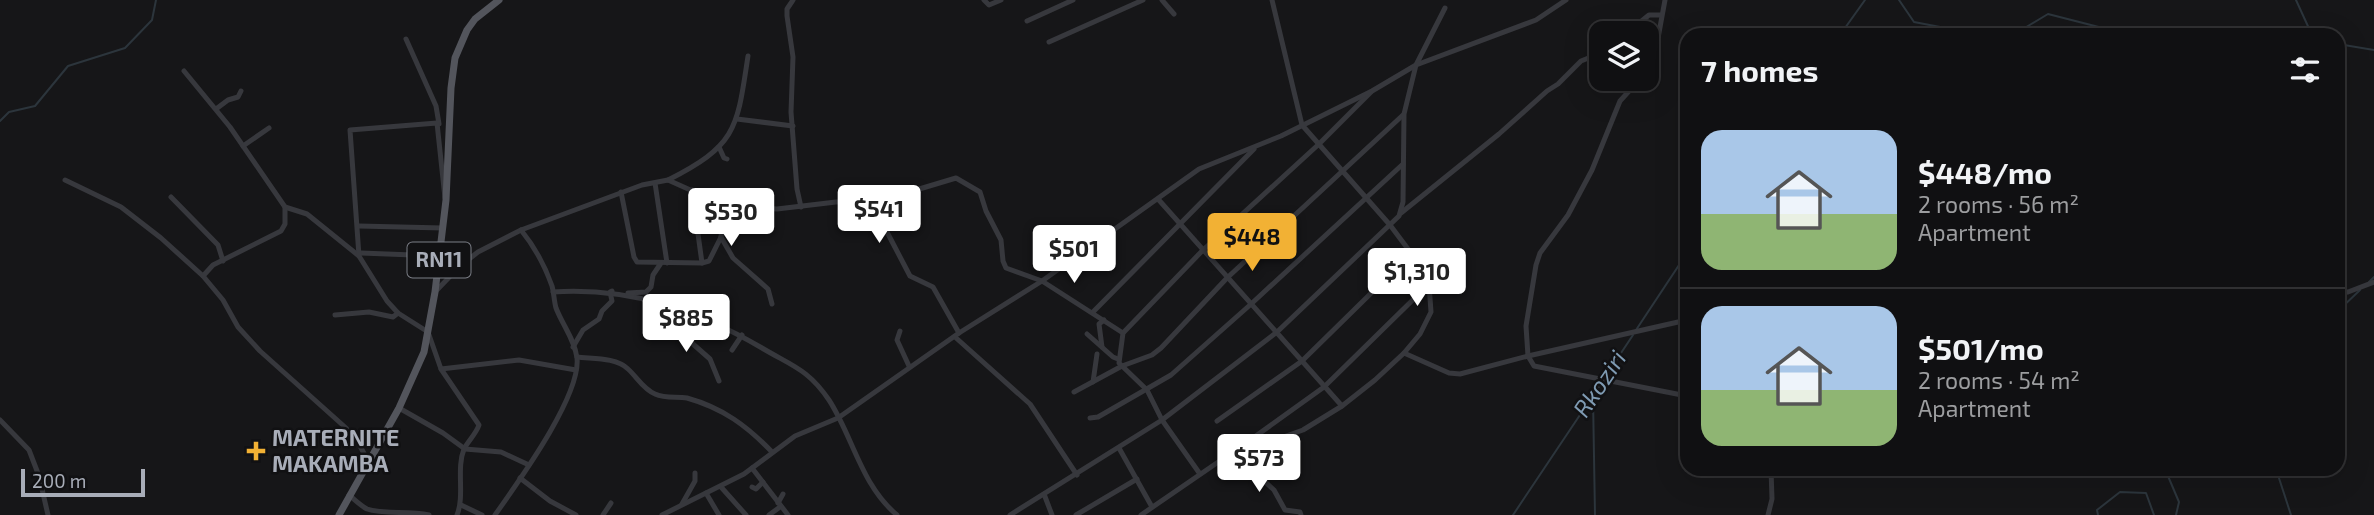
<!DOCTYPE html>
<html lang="en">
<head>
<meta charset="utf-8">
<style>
	body { margin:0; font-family:"Exo 2",sans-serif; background:#1e1e20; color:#f1f3f6; height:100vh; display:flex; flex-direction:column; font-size:26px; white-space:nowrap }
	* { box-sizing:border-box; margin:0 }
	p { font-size:23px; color:#9c9d9f }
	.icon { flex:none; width:38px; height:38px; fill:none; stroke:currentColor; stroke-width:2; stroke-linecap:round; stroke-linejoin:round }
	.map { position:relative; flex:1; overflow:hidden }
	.drawer { position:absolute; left:1680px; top:28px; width:665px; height:448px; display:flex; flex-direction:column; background:#101012; border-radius:21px; box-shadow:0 7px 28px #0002,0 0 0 2px #303032 }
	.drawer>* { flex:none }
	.controls { position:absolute; left:1589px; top:21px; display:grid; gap:14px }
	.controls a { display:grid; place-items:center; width:70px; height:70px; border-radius:14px; background:#101012; box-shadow:0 7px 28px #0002,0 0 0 2px #303032; font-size:35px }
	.scale { position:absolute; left:21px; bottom:18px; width:124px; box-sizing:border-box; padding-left:7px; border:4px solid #a8adb8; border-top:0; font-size:19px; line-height:24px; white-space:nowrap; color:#a8adb8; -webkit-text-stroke:5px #111113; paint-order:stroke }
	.price { position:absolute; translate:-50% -60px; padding:0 16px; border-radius:7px; background:#fff; color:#222; font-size:23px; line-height:46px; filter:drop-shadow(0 2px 4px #0008) }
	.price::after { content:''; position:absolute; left:50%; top:42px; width:21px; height:16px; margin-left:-10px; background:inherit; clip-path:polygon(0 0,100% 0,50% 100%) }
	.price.selected { background:#f2b134; color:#111 }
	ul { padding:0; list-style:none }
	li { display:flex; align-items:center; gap:21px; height:175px; padding:0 21px }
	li+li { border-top:2px solid #303032 }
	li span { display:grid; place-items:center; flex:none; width:196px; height:140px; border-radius:21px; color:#555 }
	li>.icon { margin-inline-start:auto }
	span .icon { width:84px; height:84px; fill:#fffc; stroke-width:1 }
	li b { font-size:30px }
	h2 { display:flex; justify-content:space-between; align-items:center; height:84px; padding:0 21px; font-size:30px }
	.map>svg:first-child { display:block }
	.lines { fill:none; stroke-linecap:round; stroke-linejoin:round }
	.stream { stroke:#2c353c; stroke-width:2 }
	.minor { stroke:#37383d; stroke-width:5 }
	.major { stroke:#53555c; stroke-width:7 }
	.poi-dot { fill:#f2b134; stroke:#111113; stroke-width:2.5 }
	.labels { text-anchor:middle; stroke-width:5; stroke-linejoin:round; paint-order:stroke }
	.shield { fill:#111113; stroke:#7b7e86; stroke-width:2 }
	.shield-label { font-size:21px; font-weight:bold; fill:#a8adb8 }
	.poi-label { font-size:23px; font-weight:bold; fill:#a8adb8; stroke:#111113; text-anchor:start }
	.water-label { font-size:24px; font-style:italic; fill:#7f9bb3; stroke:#111113 }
</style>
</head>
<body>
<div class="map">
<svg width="2374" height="515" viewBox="0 0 2374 515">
	<rect width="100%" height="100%" fill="#161618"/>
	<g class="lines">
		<g class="stream">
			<polyline points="1899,0 1914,22 1982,35"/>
			<polyline points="2296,0 2312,35"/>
			<polyline points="1840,35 1865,0"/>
			<polyline points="2013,35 2048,14 2130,35"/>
			<polyline points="2208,35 2290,29 2310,35"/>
			<polyline points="2338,44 2374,50"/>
			<polyline points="0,121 9,112 35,106 68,66 125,48 152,20 156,0"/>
			<polyline points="2369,282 2374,277"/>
			<polyline points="2338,311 2360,290"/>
			<polyline points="1636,330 1687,253"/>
			<polyline points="1605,377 1633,335"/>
			<polyline points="1593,397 1595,515"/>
			<polyline points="2165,469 2179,502 2176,515"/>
			<polyline points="2276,469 2291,515"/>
			<polyline points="1513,515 1602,382"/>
			<polyline points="2098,515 2097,510 2120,492 2146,493 2154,515"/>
		</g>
		<g class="minor">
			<polyline points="793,0 787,9 787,16 793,57 791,112 797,189 801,207"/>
			<polyline points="984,0 989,5 1001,0"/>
			<polyline points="1162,0 1174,14"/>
			<polyline points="1027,21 1073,0"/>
			<polyline points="1627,33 1649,15 1660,15"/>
			<polyline points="406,39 436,106 439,124"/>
			<polyline points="1049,42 1143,0"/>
			<polyline points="1647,70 1656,49 1665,0"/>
			<path d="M 184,71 L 230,127 L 285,207 L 307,214 L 359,256 L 387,301 L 398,313 L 428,332 L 441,369 L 479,425 C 476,434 468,441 464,449 C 456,469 465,495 457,515"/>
			<polyline points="1640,79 1620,101 1592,170 1568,215 1540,253 1536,265 1526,326 1528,356 1534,366 1687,396"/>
			<polyline points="216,109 228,100 238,97 241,91"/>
			<polyline points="737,119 793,126"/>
			<polyline points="243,146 269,128"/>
			<polyline points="719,147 724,158 727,159"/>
			<polyline points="65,180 121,207 161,238 203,276 223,300 238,327 260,351 346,428 359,444 369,463"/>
			<path d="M 668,180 C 737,145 737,129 748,56"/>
			<polyline points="655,183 667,263"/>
			<polyline points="692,190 702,263"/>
			<polyline points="621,192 634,257 637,262 702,263 709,261 721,237 724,205"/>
			<polyline points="171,197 218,245 223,261"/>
			<polyline points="1158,199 1342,406"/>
			<polyline points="876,202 887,232 910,276 933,287 959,333"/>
			<polyline points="1401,213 1499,134 1547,91 1558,84 1581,61 1591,57 1601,48"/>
			<polyline points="359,226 443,228"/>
			<polyline points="721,237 733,258 768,289 772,304"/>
			<polyline points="361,253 439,256"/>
			<polyline points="359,256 350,130 437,123 445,198"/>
			<polyline points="203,276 213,265 281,231 285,224 285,207"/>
			<polyline points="435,292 459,267 478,252 521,230 642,185 668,180 724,205 777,209 836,202 876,202 956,178 980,192 986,211 1001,240 1003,261 1006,268 1042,281 1123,333"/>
			<path d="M 553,292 C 630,287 697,310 762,348 C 792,366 808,369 829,400 C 853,437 861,485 897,515"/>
			<polyline points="628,293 646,292 651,287 653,275 661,263"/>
			<polyline points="2338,293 2348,292 2374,282"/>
			<polyline points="1093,312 1254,149"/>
			<polyline points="335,315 369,312 393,317 398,313"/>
			<polyline points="689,319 701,331"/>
			<polyline points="689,321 685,337 710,359 719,381"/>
			<polyline points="900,331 897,340 909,366"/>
			<polyline points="1087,334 1113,357 1118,359"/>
			<polyline points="955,337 1030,404 1077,475"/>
			<polyline points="573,347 583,330 599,319 602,311 612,301 610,292 612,291"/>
			<polyline points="1102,347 1099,324 1104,320"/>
			<polyline points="732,350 742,335"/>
			<polyline points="1404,353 1449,373 1460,374 1528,356 1687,320"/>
			<path d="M 577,357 C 592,359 616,357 628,369 C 637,377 643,389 655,394 C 666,399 677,396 687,398 C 723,408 747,426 772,452"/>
			<polyline points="441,369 519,360 576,370"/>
			<polyline points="1093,382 1097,354"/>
			<polyline points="1074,392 1122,366 1152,355 1161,348 1227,278 1403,115"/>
			<polyline points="399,408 443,433 465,449 501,452 529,465"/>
			<polyline points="1090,418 1098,417 1171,375 1250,305 1403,164"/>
			<polyline points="0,420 29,450 39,476 48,515"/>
			<polyline points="1217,421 1302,361 1411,254"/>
			<polyline points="1246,443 1324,387 1429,284"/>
			<polyline points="1119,448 1152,507"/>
			<polyline points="1232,452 1274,490 1285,510 1300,512 1301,515"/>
			<polyline points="752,468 788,515"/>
			<polyline points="1200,474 1162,420 1147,390 1119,363 1123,333 1203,250 1319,144 1371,92"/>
			<polyline points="520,478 550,501 576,515"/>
			<polyline points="721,487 746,515"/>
			<polyline points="752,487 756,489 763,482"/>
			<polyline points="706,493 719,515"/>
			<polyline points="1044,494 1052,515"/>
			<path d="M 349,495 C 355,500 361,506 367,509 C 384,515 409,510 429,515"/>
			<polyline points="778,503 783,494"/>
			<polyline points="682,504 695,481 695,473"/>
			<polyline points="461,505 482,515"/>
			<path d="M 495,515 C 518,482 581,396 577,358 C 575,340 562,324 556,308 C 554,301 554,293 552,286 C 545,266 534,246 521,230"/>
			<polyline points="603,515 611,503"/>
			<polyline points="662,515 744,474 795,436 838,418 959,333 1042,281 1199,169 1281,136 1372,91 1416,65 1445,8"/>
			<polyline points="769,515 780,507"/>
			<polyline points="1010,515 1162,420 1277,332 1399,216 1403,202 1404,114 1416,65 1536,20 1566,0"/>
			<polyline points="1076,515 1137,479"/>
			<polyline points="1141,515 1243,445 1272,441 1303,430 1342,406 1375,380 1404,353 1420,334 1431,312 1429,284 1423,269 1390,225 1302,125 1272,0"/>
			<polyline points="1768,515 1772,499 1771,469"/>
		</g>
		<polyline class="major" points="339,515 399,408 424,352 435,292 446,200 451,88 455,58 467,30 475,19 499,0"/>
	</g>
	<path class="poi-dot" d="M252.5 440.5h7v7h7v7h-7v7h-7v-7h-7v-7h7z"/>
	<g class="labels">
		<rect class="shield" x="407.5" y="242.5" width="63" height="35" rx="5"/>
		<g class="shield-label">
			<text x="439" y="267">RN11</text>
		</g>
		<g class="poi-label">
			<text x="272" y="446">MATERNITE<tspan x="272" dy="26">MAKAMBA</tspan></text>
		</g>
		<g class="water-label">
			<text transform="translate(1600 384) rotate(-56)" y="8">Rkoziri</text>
		</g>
	</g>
</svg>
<div class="controls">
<a><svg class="icon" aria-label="layers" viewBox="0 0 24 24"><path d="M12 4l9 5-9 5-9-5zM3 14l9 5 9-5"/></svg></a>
</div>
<div class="scale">200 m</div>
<b class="price" style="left:879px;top:245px">$541</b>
<b class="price" style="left:731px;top:248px">$530</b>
<b class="price selected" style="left:1252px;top:273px">$448</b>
<b class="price" style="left:1074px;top:285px">$501</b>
<b class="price" style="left:1417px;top:308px">$1,310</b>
<b class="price" style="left:686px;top:354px">$885</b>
<b class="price" style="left:1259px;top:494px">$573</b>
<section class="drawer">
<h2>7 homes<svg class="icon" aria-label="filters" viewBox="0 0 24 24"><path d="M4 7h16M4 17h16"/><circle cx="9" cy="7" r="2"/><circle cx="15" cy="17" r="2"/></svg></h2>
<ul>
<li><span style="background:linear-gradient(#a9c7e8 60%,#8fb573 0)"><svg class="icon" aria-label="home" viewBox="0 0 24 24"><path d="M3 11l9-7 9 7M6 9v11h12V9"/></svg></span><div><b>$448/mo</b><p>2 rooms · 56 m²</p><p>Apartment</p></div></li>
<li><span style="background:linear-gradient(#a9c7e8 60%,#8fb573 0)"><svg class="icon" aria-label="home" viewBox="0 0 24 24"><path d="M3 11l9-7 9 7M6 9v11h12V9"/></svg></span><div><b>$501/mo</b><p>2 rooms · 54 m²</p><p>Apartment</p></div></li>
</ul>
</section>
</div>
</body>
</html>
